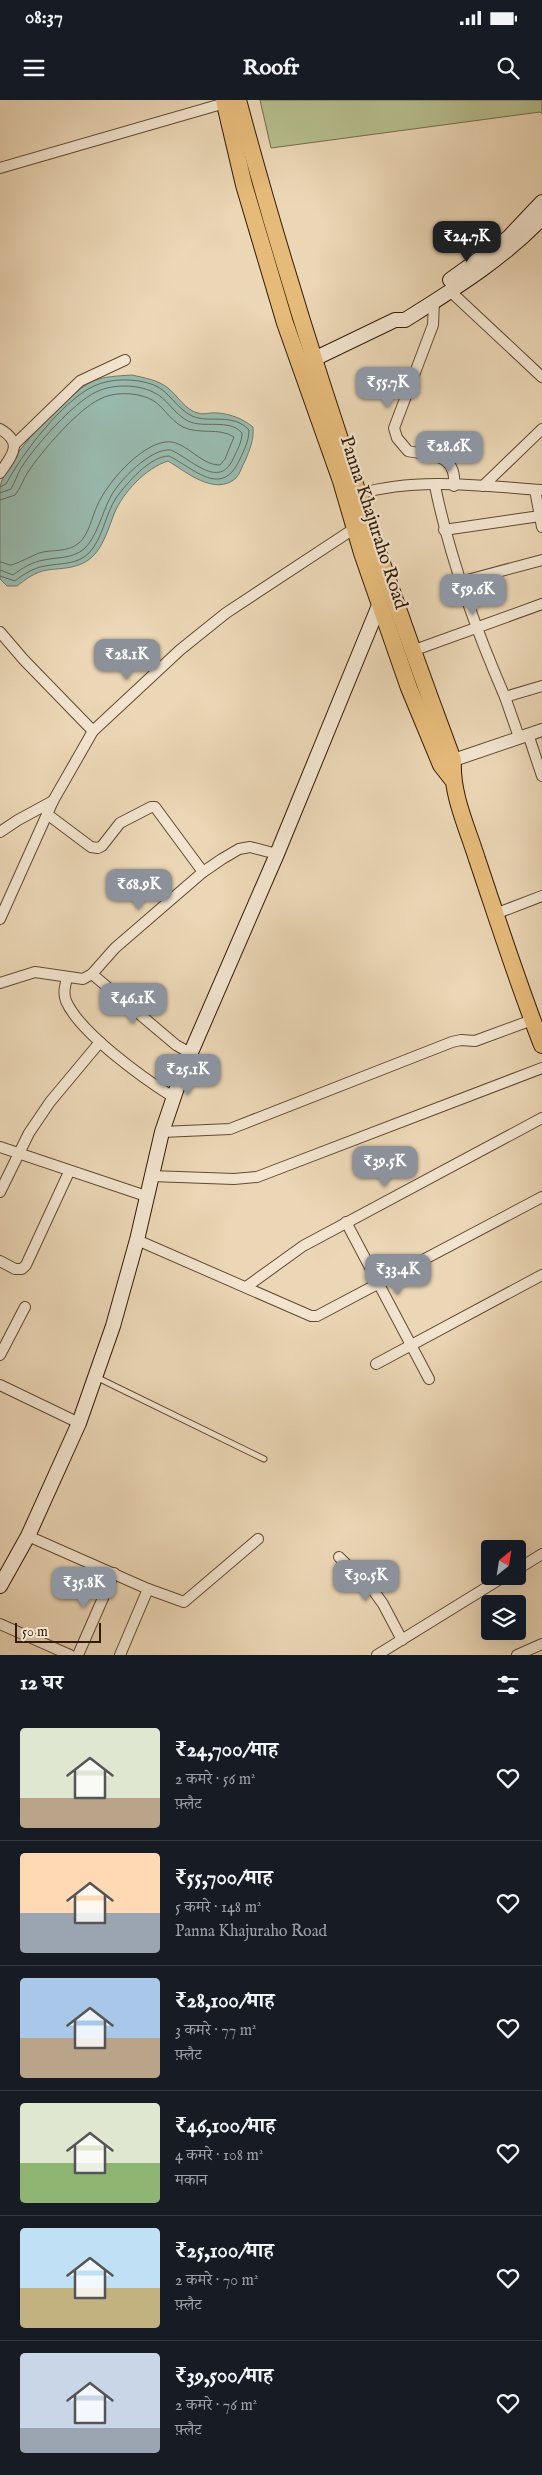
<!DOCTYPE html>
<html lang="hi">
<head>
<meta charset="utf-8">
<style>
	body { margin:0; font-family:"IM FELL English","Noto Serif Devanagari",serif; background:#20242c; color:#f1f3f6; height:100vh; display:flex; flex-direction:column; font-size:19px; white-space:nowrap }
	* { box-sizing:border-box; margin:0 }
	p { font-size:16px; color:#9ea1a6 }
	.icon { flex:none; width:28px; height:28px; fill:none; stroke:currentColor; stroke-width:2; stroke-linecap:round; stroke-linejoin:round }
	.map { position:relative; height:1555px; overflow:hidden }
	.sheet { display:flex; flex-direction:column; background:#171b24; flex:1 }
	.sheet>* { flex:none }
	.needle { width:32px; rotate:30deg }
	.buttons { position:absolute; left:481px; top:1440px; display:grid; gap:10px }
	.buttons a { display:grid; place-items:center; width:45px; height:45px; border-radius:5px; background:#171b24; box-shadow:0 5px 20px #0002; font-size:25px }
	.scale { position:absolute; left:15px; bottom:12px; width:86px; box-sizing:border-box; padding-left:5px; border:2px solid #331b05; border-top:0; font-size:14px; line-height:18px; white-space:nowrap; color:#331b05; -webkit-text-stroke:4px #f2e4cf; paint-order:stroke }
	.price { position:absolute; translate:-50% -42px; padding:0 11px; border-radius:10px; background:#8c9099; color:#fff; font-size:16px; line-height:32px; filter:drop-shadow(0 1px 2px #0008) }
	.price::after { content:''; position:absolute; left:50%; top:30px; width:15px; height:11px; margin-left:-8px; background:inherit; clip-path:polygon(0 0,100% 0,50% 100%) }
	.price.selected { background:#222; color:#fff }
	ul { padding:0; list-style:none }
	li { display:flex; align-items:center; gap:15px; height:125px; padding:0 20px }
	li+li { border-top:1px solid #363941 }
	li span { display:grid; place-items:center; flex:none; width:140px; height:100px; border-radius:5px; color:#555 }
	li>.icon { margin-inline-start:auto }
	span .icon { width:60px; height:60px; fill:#fffc; stroke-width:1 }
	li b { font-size:21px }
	h2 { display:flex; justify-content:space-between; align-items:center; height:60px; padding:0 20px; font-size:21px }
	.status { display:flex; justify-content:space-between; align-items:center; height:35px; padding:0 25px; background:#171b24; direction:ltr }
	.status svg { height:14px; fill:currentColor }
	header { display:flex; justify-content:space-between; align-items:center; height:65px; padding:0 20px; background:#171b24; font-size:22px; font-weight:700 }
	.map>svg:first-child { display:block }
	.green { fill:#b6be8e; stroke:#746c4a }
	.water { fill:#98b9ad; stroke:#707a6a }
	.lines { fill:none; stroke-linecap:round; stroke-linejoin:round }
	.shore { stroke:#666a59; stroke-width:1 }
	.service-casing { stroke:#614a31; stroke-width:7 }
	.minor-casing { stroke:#614a31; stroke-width:12 }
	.tertiary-casing { stroke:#614a31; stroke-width:14 }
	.secondary-casing { stroke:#331b05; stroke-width:16 }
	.primary-casing { stroke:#331b05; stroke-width:18 }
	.service { stroke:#f2e4cf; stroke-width:5 }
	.minor { stroke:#f2e4cf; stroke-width:10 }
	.tertiary { stroke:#f2e4cf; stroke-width:12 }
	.secondary { stroke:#f2e4cf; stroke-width:14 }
	.primary { stroke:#e6bb7a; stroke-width:16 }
	.labels { text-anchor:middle; stroke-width:4.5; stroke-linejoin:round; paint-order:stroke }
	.street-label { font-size:19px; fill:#331b05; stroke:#f2e4cf }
</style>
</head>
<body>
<div class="status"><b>08:37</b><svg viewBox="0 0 49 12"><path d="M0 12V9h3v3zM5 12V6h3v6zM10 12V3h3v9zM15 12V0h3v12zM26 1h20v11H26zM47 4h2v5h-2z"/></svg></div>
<header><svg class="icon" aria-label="menu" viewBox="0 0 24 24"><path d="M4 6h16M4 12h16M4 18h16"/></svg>Roofr<svg class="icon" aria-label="search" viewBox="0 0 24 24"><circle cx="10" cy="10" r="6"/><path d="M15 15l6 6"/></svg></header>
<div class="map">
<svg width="542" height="1555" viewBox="0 0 542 1555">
	<rect width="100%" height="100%" fill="#ebd6b5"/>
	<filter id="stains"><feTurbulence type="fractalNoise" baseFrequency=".004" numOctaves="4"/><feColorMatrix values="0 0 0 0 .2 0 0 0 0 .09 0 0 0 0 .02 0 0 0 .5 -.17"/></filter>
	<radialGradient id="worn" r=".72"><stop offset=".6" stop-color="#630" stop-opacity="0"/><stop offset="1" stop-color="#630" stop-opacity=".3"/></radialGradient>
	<polygon class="green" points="260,0 542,0 542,14 540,12 271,48"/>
	<path class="water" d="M 132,275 C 145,278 158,280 168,288 C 178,296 185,310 198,313 C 204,315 211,312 218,313 C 231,314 243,319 253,327 C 254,340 250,349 245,361 C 242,366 240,374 236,378 C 215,397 185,371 168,361 C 146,368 123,392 114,414 C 109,427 103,448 91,458 C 78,469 62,468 47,470 C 35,472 26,479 17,486 L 7,486 L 0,479 C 0,450 0,417 0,388 C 3,360 66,295 91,282 C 103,276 119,276 132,275 Z"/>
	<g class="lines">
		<g class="shore">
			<path d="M 0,387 L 6,384 C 22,354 62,301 94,286 C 111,278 136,278 154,285 C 169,291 177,309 192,316 C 210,324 232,312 249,330 C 249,341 244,350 240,359 C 222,399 195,369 169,356 C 150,356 127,383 116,398 C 105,415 103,438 89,453 C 77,465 60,463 45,466 C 33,468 24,474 15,481 L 0,476"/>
			<path d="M 0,393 L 11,389 C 15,382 17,375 21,368 C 35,346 73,303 96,292 C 112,284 137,284 153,292 C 167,298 174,314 188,321 C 204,329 229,318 242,333 C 242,342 237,351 233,359 C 219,390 191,359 171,350 C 152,347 118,381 110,398 C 102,413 97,437 84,449 C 72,459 57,457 44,460 C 32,462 22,468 13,475 L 0,470"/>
			<path d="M 0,400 L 15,395 C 21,388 23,379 28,372 C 42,351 77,310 100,299 C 113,292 134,292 148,298 C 162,303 169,320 183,327 C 199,335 219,327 234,337 L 225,359 L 220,365 C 199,365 185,339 165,342 C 139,346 107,383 97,406 C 92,417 89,434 79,443 C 67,453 52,449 39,453 C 34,455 14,465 11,465 C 7,465 4,462 0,462"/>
		</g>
		<g class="service-casing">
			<polyline id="service" points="96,1277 264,1359"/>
		</g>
		<g class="minor-casing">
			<g id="minor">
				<polyline points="0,68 225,3"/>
				<polyline points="450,191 542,277"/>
				<path d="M 434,201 L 433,225 L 394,328 L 397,338 L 408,351 C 431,356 457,353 454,386"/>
				<path d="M 0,329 C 24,343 12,355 0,373"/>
				<polyline points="15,344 80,281 125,260"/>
				<path d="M 435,386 C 450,459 475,528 505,597"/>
				<polyline points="483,386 542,329"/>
				<polyline points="535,390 542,427"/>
				<path d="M 359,394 C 417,377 483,386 542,390"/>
				<polyline points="444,430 540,416"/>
				<polyline points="460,482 542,460"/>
				<polyline points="0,532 24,560 93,631"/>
				<polyline points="412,551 542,504"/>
				<polyline points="528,634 542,676"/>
				<polyline points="519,637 505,597 542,586"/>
				<polyline points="47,714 91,747 98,748 102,746 120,723 151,707 155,707 203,772"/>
				<polyline points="0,732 18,720 53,701"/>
				<polyline points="495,814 542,796"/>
				<polyline points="0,819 53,701 93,631 180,550 226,513 355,428"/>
				<polyline points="92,874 176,945 190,953"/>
				<path d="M 67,878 C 65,886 63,893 66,901 C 80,933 143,978 173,997"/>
				<polyline points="0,883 35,872 83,879 92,874 115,848 203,772 222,759 239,749 250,747 277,754"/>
				<polyline points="162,1032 230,1029 452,942 461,940 475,941 532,920"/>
				<polyline points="0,1047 146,1096"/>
				<polyline points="151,1076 234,1079 257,1077 542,968"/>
				<polyline points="0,1092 29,1033 50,1002 100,942"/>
				<polyline points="346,1122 429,1279"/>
				<polyline points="137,1140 311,1216 317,1216 542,1097"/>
				<polyline points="0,1161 15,1169 22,1169 26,1165 69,1072"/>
				<polyline points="246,1187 303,1146 542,1018"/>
				<polyline points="0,1255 25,1207"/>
				<polyline points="376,1264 542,1175"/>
				<polyline points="0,1285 79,1323"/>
				<polyline points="28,1436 148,1489 120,1555"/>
				<polyline points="339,1457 373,1490 383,1504 402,1540"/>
				<polyline points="518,1469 542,1454"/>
				<polyline points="148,1489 184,1502 258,1439"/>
				<polyline points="0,1524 70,1555"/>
				<polyline points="78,1555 114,1473"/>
				<polyline points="377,1555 505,1476"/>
				<polyline points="517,1555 542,1544"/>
			</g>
		</g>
		<g class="tertiary-casing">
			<polyline id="tertiary" points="445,663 542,630"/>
		</g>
		<g class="secondary-casing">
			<g id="secondary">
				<polyline points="450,180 508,138 542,102"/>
				<path d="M 304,262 L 314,259 L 395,220 L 405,220 C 454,189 502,160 542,118"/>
				<polyline points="0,1486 28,1436 79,1323 113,1226 137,1140 162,1032 182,973 277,754 380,503"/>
			</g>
		</g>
		<g class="primary-casing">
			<g id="primary">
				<polyline points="224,0 244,85 285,223 341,381 362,453 409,588 441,665 452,679"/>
				<path d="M 238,0 C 298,224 372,443 453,660 C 451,694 467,727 477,759 C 498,821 518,884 542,945"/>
			</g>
		</g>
		<use href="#service" class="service"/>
		<use href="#minor" class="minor"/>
		<use href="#tertiary" class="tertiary"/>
		<use href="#secondary" class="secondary"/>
		<use href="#primary" class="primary"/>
	</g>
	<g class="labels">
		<g class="street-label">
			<text transform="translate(375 422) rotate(72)" y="7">Panna Khajuraho Road</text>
		</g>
	</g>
	<rect width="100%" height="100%" filter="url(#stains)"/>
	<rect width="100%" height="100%" fill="url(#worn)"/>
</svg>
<div class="buttons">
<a><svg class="needle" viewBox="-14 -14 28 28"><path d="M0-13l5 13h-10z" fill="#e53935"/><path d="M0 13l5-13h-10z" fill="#9ea1a6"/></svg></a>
<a><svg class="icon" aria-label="layers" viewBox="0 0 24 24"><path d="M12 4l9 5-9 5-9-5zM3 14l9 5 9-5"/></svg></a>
</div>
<div class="scale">50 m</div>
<b class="price selected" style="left:467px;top:163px">₹24.7K</b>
<b class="price" style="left:388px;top:309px">₹55.7K</b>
<b class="price" style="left:449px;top:373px">₹28.6K</b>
<b class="price" style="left:473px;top:516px">₹59.6K</b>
<b class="price" style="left:127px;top:581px">₹28.1K</b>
<b class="price" style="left:139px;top:811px">₹68.9K</b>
<b class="price" style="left:133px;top:925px">₹46.1K</b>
<b class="price" style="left:188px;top:996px">₹25.1K</b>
<b class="price" style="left:385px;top:1088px">₹39.5K</b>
<b class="price" style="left:398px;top:1196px">₹33.4K</b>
<b class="price" style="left:366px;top:1502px">₹30.5K</b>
<b class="price" style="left:84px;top:1509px">₹35.8K</b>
</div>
<section class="sheet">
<h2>12 घर<svg class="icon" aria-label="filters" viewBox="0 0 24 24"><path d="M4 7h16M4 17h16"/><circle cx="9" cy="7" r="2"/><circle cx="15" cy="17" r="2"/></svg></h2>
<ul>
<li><span style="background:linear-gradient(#dfe7d0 70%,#b9a48a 0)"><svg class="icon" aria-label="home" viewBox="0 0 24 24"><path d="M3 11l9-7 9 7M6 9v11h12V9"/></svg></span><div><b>₹24,700/माह</b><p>2 कमरे · 56 m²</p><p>फ़्लैट</p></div><svg class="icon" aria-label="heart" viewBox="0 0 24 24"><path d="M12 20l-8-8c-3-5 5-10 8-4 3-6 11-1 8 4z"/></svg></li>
<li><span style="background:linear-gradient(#ffd9b3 60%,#9aa5b1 0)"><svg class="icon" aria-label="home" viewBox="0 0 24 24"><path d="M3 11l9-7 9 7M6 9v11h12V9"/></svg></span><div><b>₹55,700/माह</b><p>5 कमरे · 148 m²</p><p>Panna Khajuraho Road</p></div><svg class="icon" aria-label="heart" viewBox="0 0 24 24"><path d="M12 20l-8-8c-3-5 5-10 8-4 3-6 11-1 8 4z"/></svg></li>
<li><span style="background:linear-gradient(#a9c7e8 60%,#b9a48a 0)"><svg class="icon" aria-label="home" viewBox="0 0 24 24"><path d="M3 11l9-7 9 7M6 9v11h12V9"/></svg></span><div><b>₹28,100/माह</b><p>3 कमरे · 77 m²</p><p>फ़्लैट</p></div><svg class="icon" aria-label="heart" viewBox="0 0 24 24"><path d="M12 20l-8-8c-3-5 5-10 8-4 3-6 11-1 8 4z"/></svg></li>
<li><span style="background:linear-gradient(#dfe7d0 60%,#8fb573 0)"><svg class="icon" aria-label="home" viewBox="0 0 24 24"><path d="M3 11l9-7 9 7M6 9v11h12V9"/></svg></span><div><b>₹46,100/माह</b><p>4 कमरे · 108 m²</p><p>मकान</p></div><svg class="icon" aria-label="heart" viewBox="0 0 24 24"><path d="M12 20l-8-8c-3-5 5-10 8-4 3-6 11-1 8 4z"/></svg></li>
<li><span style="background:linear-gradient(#bfe0f5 60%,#c2b280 0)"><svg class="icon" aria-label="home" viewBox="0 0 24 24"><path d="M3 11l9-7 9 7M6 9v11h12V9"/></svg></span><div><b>₹25,100/माह</b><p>2 कमरे · 70 m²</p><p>फ़्लैट</p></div><svg class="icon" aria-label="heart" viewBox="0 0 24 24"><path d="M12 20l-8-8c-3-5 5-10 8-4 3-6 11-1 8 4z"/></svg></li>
<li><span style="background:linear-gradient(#c9d6e8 75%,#9aa5b1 0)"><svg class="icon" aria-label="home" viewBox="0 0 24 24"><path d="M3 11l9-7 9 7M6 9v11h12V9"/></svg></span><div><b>₹39,500/माह</b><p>2 कमरे · 76 m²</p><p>फ़्लैट</p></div><svg class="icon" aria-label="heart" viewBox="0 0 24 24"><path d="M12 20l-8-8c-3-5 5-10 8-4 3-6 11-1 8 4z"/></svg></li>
</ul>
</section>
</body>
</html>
